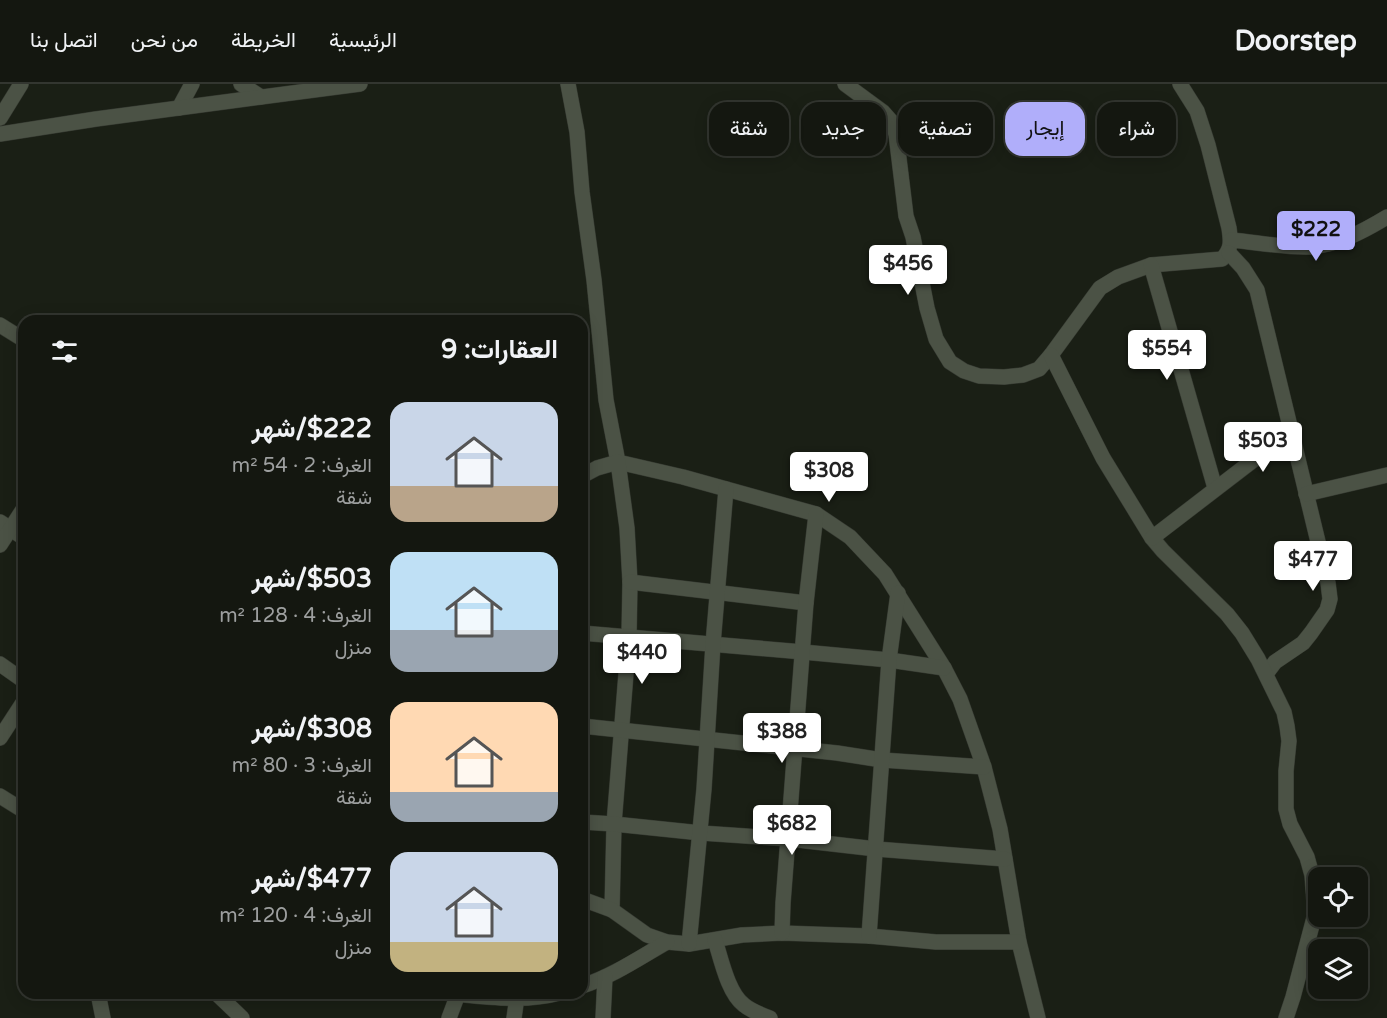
<!DOCTYPE html>
<html lang="ar">
<head>
<meta charset="utf-8">
<style>
	body { margin:0; font-family:"Varela Round",Vazirmatn,sans-serif; background:#21241e; color:#f1f3f6; direction:rtl; height:100vh; display:flex; flex-direction:column; font-size:22px; white-space:nowrap }
	* { box-sizing:border-box; margin:0 }
	p { font-size:20px; color:#9d9f9f }
	.icon { flex:none; width:33px; height:33px; fill:none; stroke:currentColor; stroke-width:2; stroke-linecap:round; stroke-linejoin:round }
	.map { position:relative; flex:1; overflow:hidden; direction:ltr }
	.sheet { position:absolute; left:18px; top:231px; width:570px; height:684px; display:flex; flex-direction:column; background:#141710; border-radius:18px; box-shadow:0 3px 15px #0003,0 0 0 2px #333630; direction:rtl }
	.sheet>* { flex:none }
	.top-card { position:absolute; left:606px; top:18px; width:570px; height:54px; direction:rtl; display:flex; gap:12px }
	.fabs { position:absolute; left:1308px; top:783px; display:grid; gap:12px }
	.fabs a { display:grid; place-items:center; width:60px; height:60px; border-radius:12px; background:#141710; box-shadow:0 3px 15px #0003,0 0 0 2px #333630; font-size:30px }
	.price { position:absolute; translate:-50% -51px; padding:0 14px; border-radius:6px; background:#fff; color:#222; font-size:20px; line-height:39px; filter:drop-shadow(0 2px 3px #0008) }
	.price::after { content:''; position:absolute; left:50%; top:36px; width:18px; height:14px; margin-left:-9px; background:inherit; clip-path:polygon(0 0,100% 0,50% 100%) }
	.price.active { background:#b0aefa; color:#111 }
	ul { padding:0; list-style:none }
	li { display:flex; align-items:center; gap:18px; height:150px; padding:0 30px }
	li span { display:grid; place-items:center; flex:none; width:168px; height:120px; border-radius:18px; color:#555 }
	li>.icon { margin-inline-start:auto }
	span .icon { width:72px; height:72px; fill:#fffc; stroke-width:1 }
	li b { font-size:26px }
	h2 { display:flex; justify-content:space-between; align-items:center; height:72px; padding:0 30px; font-size:26px }
	.chip { padding:0 21px; border-radius:18px; background:#141710; box-shadow:0 3px 15px #0003,0 0 0 2px #333630; font-size:21px; line-height:54px }
	.chip.active { background:#b0aefa; color:#111 }
	header { display:flex; align-items:center; gap:36px; box-sizing:border-box; height:84px; padding:0 30px; background:#141710; border-bottom:2px solid #333630 }
	header strong { font-size:28px }
	nav { display:flex; gap:33px; margin-inline-start:auto; font-size:21px }
	.map>svg:first-child { display:block }
	.lines { fill:none; stroke-linecap:round; stroke-linejoin:round }
	.street-casing { stroke:#353931; stroke-width:16 }
	.street { stroke:#4b5245; stroke-width:15 }
</style>
</head>
<body>
<header>
<strong>Doorstep</strong>
<nav><a>الرئيسية</a><a>الخريطة</a><a>من نحن</a><a>اتصل بنا</a></nav>
</header>
<div class="map">
<svg width="1387" height="934" viewBox="0 0 1387 934">
	<rect width="100%" height="100%" fill="#1a1f15"/>
	<g class="lines">
		<g class="street-casing">
			<g id="street">
				<polyline points="241,0 261,13"/>
				<polyline points="568,0 577,48 582,108 594,196 606,316 618,378 683,393 816,430 850,453 885,490 944,584 960,615 984,683 1000,745 1019,858 1038,934"/>
				<path d="M 845,0 L 883,28 L 891,37 L 896,50 L 906,132 L 913,153 L 927,224 L 936,255 L 950,278 L 964,287 L 979,292 L 1004,293 L 1023,291 L 1039,285 L 1051,271 L 1100,204 L 1118,193 L 1151,181 L 1222,175 C 1232,165 1231,157 1229,144 L 1208,61 L 1197,27 L 1180,0"/>
				<polyline points="179,24 192,0"/>
				<polyline points="0,34 21,0"/>
				<polyline points="0,50 96,35 360,0"/>
				<path d="M 1231,156 C 1255,158 1286,164 1310,163 C 1338,161 1364,147 1387,133"/>
				<polyline points="1229,169 1243,184 1257,206 1328,499 1330,515 1327,526 1311,549 1303,559 1275,578 1266,590"/>
				<polyline points="1151,181 1215,404"/>
				<polyline points="0,241 24,256"/>
				<polyline points="1051,271 1103,374 1152,454 1163,467 1227,530 1242,549 1258,575 1284,628 1287,642 1289,657 1286,687 1286,725 1290,740 1307,773 1312,791 1315,830 1293,913 1286,934"/>
				<polyline points="582,392 597,384 618,378 627,444 630,498 629,552 614,740 612,826"/>
				<polyline points="1306,410 1387,391"/>
				<polyline points="0,438 24,454"/>
				<polyline points="1152,454 1290,348"/>
				<polyline points="0,461 24,424"/>
				<polyline points="630,498 806,519"/>
				<polyline points="582,549 803,568 889,576 944,584"/>
				<polyline points="0,580 24,597"/>
				<polyline points="582,642 837,669 882,676 984,683"/>
				<polyline points="0,654 24,617"/>
				<polyline points="0,712 24,727"/>
				<polyline points="582,738 614,740 701,749 789,755 876,765 1005,775"/>
				<polyline points="582,815 612,826 647,851 667,858 689,860 742,851 782,849 869,852 936,858 1019,858"/>
				<polyline points="782,849 783,819 806,519 816,430"/>
				<polyline points="869,852 889,576 898,509"/>
				<path d="M 715,856 C 721,875 728,909 744,921 C 751,927 762,931 770,934"/>
				<polyline points="689,860 704,705 713,560 726,405"/>
				<path d="M 582,902 C 613,892 639,874 667,858"/>
				<polyline points="98,909 103,934"/>
				<polyline points="216,909 242,934"/>
				<path d="M 445,909 C 480,912 524,919 559,909"/>
				<polyline points="449,934 458,910"/>
				<polyline points="514,934 517,913"/>
				<polyline points="603,934 605,893"/>
			</g>
		</g>
		<use href="#street" class="street"/>
	</g>
</svg>
<div class="fabs">
<a><svg class="icon" aria-label="locate" viewBox="0 0 24 24"><circle cx="12" cy="12" r="6"/><path d="M12 2v4M12 18v4M2 12h4M18 12h4"/></svg></a>
<a><svg class="icon" aria-label="layers" viewBox="0 0 24 24"><path d="M12 4l9 5-9 5-9-5zM3 14l9 5 9-5"/></svg></a>
</div>
<b class="price active" style="left:1316px;top:178px">$222</b>
<b class="price" style="left:908px;top:212px">$456</b>
<b class="price" style="left:1167px;top:297px">$554</b>
<b class="price" style="left:1263px;top:389px">$503</b>
<b class="price" style="left:829px;top:419px">$308</b>
<b class="price" style="left:1313px;top:508px">$477</b>
<b class="price" style="left:642px;top:601px">$440</b>
<b class="price" style="left:782px;top:680px">$388</b>
<b class="price" style="left:792px;top:772px">$682</b>
<div class="top-card">
<a class="chip">شراء</a>
<a class="chip active">إيجار</a>
<a class="chip">تصفية</a>
<a class="chip">جديد</a>
<a class="chip">شقة</a>
</div>
<section class="sheet">
<h2>العقارات: 9<svg class="icon" aria-label="filters" viewBox="0 0 24 24"><path d="M4 7h16M4 17h16"/><circle cx="9" cy="7" r="2"/><circle cx="15" cy="17" r="2"/></svg></h2>
<ul>
<li><span style="background:linear-gradient(#c9d6e8 70%,#b9a48a 0)"><svg class="icon" aria-label="home" viewBox="0 0 24 24"><path d="M3 11l9-7 9 7M6 9v11h12V9"/></svg></span><div><b>$222/شهر</b><p>الغرف: 2 · 54 m²</p><p>شقة</p></div></li>
<li><span style="background:linear-gradient(#bfe0f5 65%,#9aa5b1 0)"><svg class="icon" aria-label="home" viewBox="0 0 24 24"><path d="M3 11l9-7 9 7M6 9v11h12V9"/></svg></span><div><b>$503/شهر</b><p>الغرف: 4 · 128 m²</p><p>منزل</p></div></li>
<li><span style="background:linear-gradient(#ffd9b3 75%,#9aa5b1 0)"><svg class="icon" aria-label="home" viewBox="0 0 24 24"><path d="M3 11l9-7 9 7M6 9v11h12V9"/></svg></span><div><b>$308/شهر</b><p>الغرف: 3 · 80 m²</p><p>شقة</p></div></li>
<li><span style="background:linear-gradient(#c9d6e8 75%,#c2b280 0)"><svg class="icon" aria-label="home" viewBox="0 0 24 24"><path d="M3 11l9-7 9 7M6 9v11h12V9"/></svg></span><div><b>$477/شهر</b><p>الغرف: 4 · 120 m²</p><p>منزل</p></div></li>
</ul>
</section>
</div>
</body>
</html>
